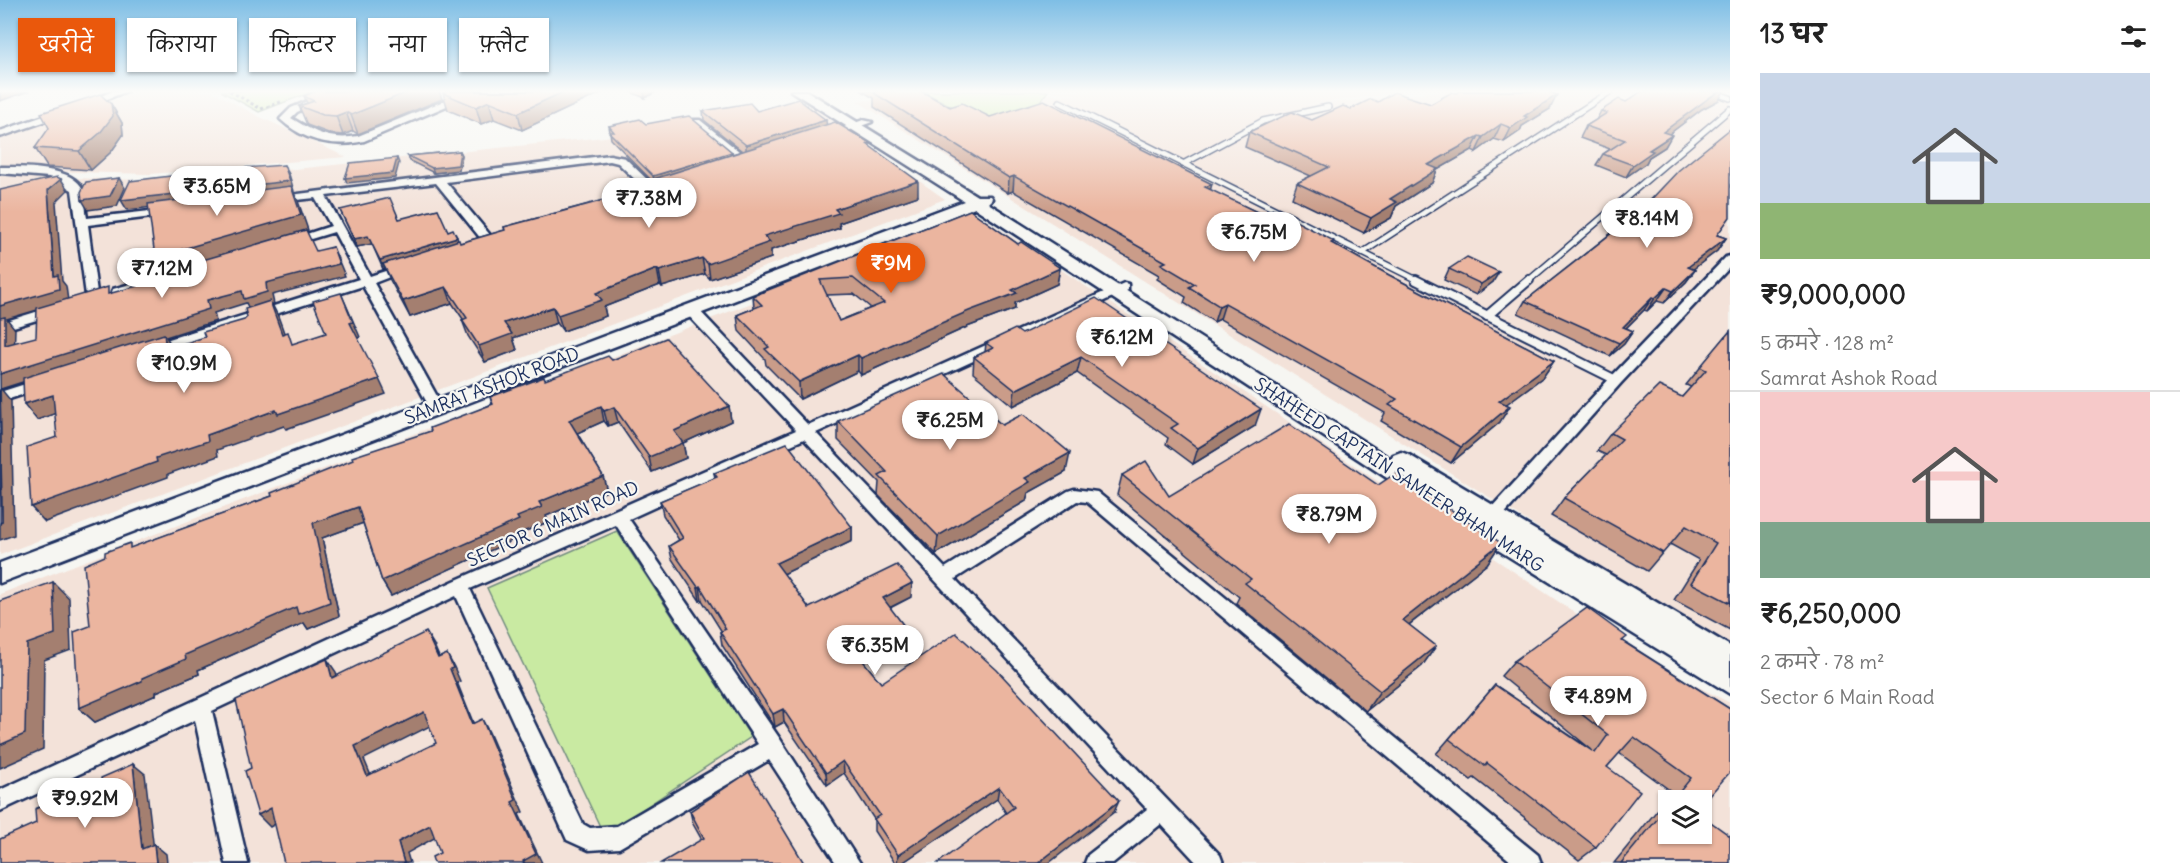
<!DOCTYPE html>
<html lang="hi">
<head>
<meta charset="utf-8">
<style>
	body { margin:0; font-family:Delius,"Playpen Sans Deva",sans-serif; background:#f2f2f2; color:#222; height:100vh; display:flex; flex-direction:column; font-size:22px; white-space:nowrap }
	* { box-sizing:border-box; margin:0 }
	p { font-size:20px; color:#767676 }
	.icon { flex:none; width:33px; height:33px; fill:none; stroke:currentColor; stroke-width:2; stroke-linecap:round; stroke-linejoin:round }
	.map { position:relative; flex:1; overflow:hidden }
	.sheet { display:flex; flex-direction:column; background:#fff; width:450px }
	.sheet>* { flex:none }
	.top-card { position:absolute; left:18px; top:18px; width:570px; height:54px; display:flex; gap:12px }
	.tools { position:absolute; left:1658px; top:790px; display:grid; gap:12px }
	.tools a { display:grid; place-items:center; width:54px; height:54px; border-radius:0px; background:#fff; box-shadow:0 2px 4px #0004; font-size:30px }
	.price { position:absolute; translate:-50% -51px; padding:0 14px; border-radius:21px; background:#fff; color:#222; font-size:20px; line-height:39px; filter:drop-shadow(0 2px 3px #0008) }
	.price::after { content:''; position:absolute; left:50%; top:36px; width:18px; height:14px; margin-left:-9px; background:inherit; clip-path:polygon(0 0,100% 0,50% 100%) }
	.price.selected { background:#ea580c; color:#fff }
	ul { padding:0; list-style:none }
	li { display:grid; align-content:center; gap:12px; height:318px; padding:0 30px }
	li+li { border-top:2px solid #e0e0e0 }
	li span { display:grid; place-items:center; height:186px; border-radius:0px; color:#555 }
	li>.icon { margin-inline-start:auto }
	span .icon { width:108px; height:108px; fill:#fffc; stroke-width:1 }
	li b { font-size:26px }
	h2 { display:flex; justify-content:space-between; align-items:center; height:72px; padding:0 30px; font-size:26px }
	.pill { padding:0 21px; border-radius:0px; background:#fff; box-shadow:0 2px 4px #0004; font-size:21px; line-height:54px }
	.pill.selected { background:#ea580c; color:#fff }
	main { display:flex; flex:1; min-height:0 }
	.map>svg:first-child { display:block }
	.built { fill:#f3e2d9; fill-rule:evenodd }
	.green { fill:#c9eaa2; stroke:#728c80; stroke-width:1.5 }
	.lines { fill:none; stroke-linecap:round; stroke-linejoin:round }
	.lane-far1-casing { stroke:#1b2f5e; stroke-width:8 }
	.lane-casing { stroke:#1b2f5e; stroke-width:12 }
	.street-casing { stroke:#1b2f5e; stroke-width:5 }
	.secondary-casing { stroke:#1b2f5e; stroke-width:5 }
	.path { stroke:#1b2f5e; stroke-width:3; stroke-dasharray:3 3; stroke-linecap:butt }
	.lane-far1 { stroke:#f6f6f2; stroke-width:5 }
	.lane { stroke:#f6f6f2; stroke-width:8 }
	.street { fill:#f6f6f2; fill-rule:evenodd }
	.secondary { fill:#f6f6f2; fill-rule:evenodd }
	.wall { fill:#ca9c89; stroke:#1b2f5e; stroke-width:1.5; fill-rule:evenodd }
	.shaded-wall { fill:#a47f6f; stroke:#1b2f5e; stroke-width:1.5 }
	.building { fill:#ebb59f; stroke:#1b2f5e; stroke-width:1.5; fill-rule:evenodd }
	.labels { text-anchor:middle; stroke-width:4.5; stroke-linejoin:round; paint-order:stroke }
	.street-label { font-size:18px; fill:#1b2f5e; stroke:#f6f6f2 }
</style>
</head>
<body>
<main>
<div class="map">
<svg width="1730" height="863" viewBox="0 0 1730 863">
	<rect width="100%" height="100%" fill="#f6f6f2"/>
	<filter id="ink" filterUnits="userSpaceOnUse"><feTurbulence type="fractalNoise" baseFrequency=".0167" numOctaves="2"/><feDisplacementMap in="SourceGraphic" scale="12" xChannelSelector="R" yChannelSelector="G"/><feConvolveMatrix kernelMatrix="1 2 1 2 8 2 1 2 1" color-interpolation-filters="sRGB"/></filter>
	<g filter="url(#ink)">
		<g class="built">
			<polygon points="141,91 212,91 256,115 346,157 150,174 0,170 0,138"/>
			<polygon points="1048,91 1415,91 1298,106 1442,91 1730,91 1730,648 857,101 1014,93 1078,95"/>
			<polygon points="812,106 945,199 0,555 0,176 179,181 605,137 692,118"/>
			<path d="M 979,215 L 1646,660 L 1730,703 L 1730,863 L 0,863 L 0,594 ZM 1668,801 L 1701,801 L 1701,834 L 1668,834 Z"/>
		</g>
		<g class="green">
			<polygon points="221,91 314,91 259,112"/>
			<polygon points="922,91 1048,91 1038,104 984,123"/>
			<polygon points="617,531 751,737 604,835 487,588"/>
		</g>
		<g class="lines">
			<g class="lane-far1-casing">
				<g id="lane-far1">
					<polyline points="1709,91 1730,98"/>
					<polyline points="1060,102 1419,281"/>
					<polyline points="1183,164 1263,121 1328,107"/>
					<polyline points="1362,253 1611,91"/>
					<polyline points="1528,281 1730,109"/>
				</g>
			</g>
			<g class="lane-casing">
				<g id="lane">
					<polyline points="1416,280 1616,380"/>
					<polyline points="1487,316 1529,280"/>
				</g>
			</g>
			<g class="street-casing">
				<g id="street">
					<polygon points="113,91 127,91 90,106 82,104"/>
					<path d="M 331,91 L 345,91 L 297,112 L 291,118 C 314,132 330,141 358,136 L 468,91 L 482,91 L 364,141 C 334,148 303,141 280,119 L 291,108 Z"/>
					<polygon points="64,109 69,112 67,114 0,137 0,131"/>
					<polygon points="692,120 700,120 749,159 749,163 741,163 692,124"/>
					<polygon points="863,120 872,122 831,137 822,135"/>
					<polygon points="610,155 625,158 656,188 656,192 648,192 618,163 610,161 446,182 496,242 490,246 486,245 436,183 326,196 370,276 407,264 413,268 374,283 443,407 441,410 431,410 363,286 157,352 152,353 145,349 147,346 359,279 334,232 291,245 285,241 331,226 315,198 278,202 272,199 274,197"/>
					<path d="M 0,167 C 21,167 74,166 83,190 C 86,198 85,209 87,218 L 168,209 L 174,212 L 168,215 L 88,225 L 98,300 L 92,304 L 87,303 L 72,190 L 49,177 L 0,173 Z"/>
					<polygon points="1730,256 1730,267 1621,383 1492,528 1480,528 1478,524 1480,520 1611,377 1726,257"/>
					<polygon points="179,270 185,274 183,277 118,296 112,292 113,289"/>
					<path d="M 1124,283 L 1128,284 L 1128,290 L 816,433 L 945,568 L 1068,491 L 1074,489 L 1097,492 L 1538,855 L 1541,863 L 1513,863 L 1087,502 L 1077,501 L 955,579 L 1220,855 L 1223,863 L 1197,863 L 1161,824 L 1113,863 L 1085,863 L 1088,855 L 1147,809 L 804,439 L 629,519 L 780,739 L 860,863 L 836,863 L 769,760 L 619,848 L 589,850 L 567,840 L 456,596 L 212,711 L 248,863 L 226,863 L 195,720 L 0,811 L 0,790 L 454,581 L 796,430 L 686,313 L 684,310 L 686,307 L 696,307 L 808,425 ZM 616,525 L 758,744 L 617,826 L 590,828 L 583,824 L 470,589 Z"/>
					<polygon points="55,306 60,307 62,310 60,313 0,331 0,323"/>
					<polygon points="41,379 48,384 46,387 0,402 0,392"/>
				</g>
			</g>
			<g class="secondary-casing">
				<polygon id="secondary" points="791,91 807,91 977,196 990,196 992,199 988,203 1391,459 1393,455 1401,452 1409,455 1730,646 1730,694 1474,535 975,208 0,583 0,563 964,201"/>
			</g>
			<polyline class="path" points="230,91 261,109 283,101"/>
			<use href="#lane-far1" class="lane-far1"/>
			<use href="#lane" class="lane"/>
			<use href="#street" class="street"/>
			<use href="#secondary" class="secondary"/>
		</g>
		<g class="wall">
			<polygon points="316,91 439,91 442,99 358,134 353,131 343,135 331,134 307,125 299,106 307,103 304,96"/>
			<polygon points="446,91 605,91 522,130 494,119 481,124 448,110 443,93"/>
			<polygon points="628,91 657,91 645,98"/>
			<polygon points="862,91 921,91 950,107 990,117 1210,190 1261,214 1333,244 1389,275 1554,361 1543,377 1506,404 1500,422 1451,463 1381,421 1385,413 1220,319 1214,322 1184,303 1186,297 1157,279 1159,275 1013,191 1008,193 874,107 874,98"/>
			<polygon points="1457,93 1550,109 1522,126 1520,131 1504,142 1494,139 1476,152 1472,150 1437,170 1432,183 1396,206 1391,218 1364,233 1292,198 1297,183 1311,176 1245,147 1249,132 1312,120 1378,102 1431,104"/>
			<polygon points="1719,100 1702,109 1669,134 1665,147 1649,157 1646,163 1626,177 1596,165 1603,154 1610,149 1580,138 1586,126 1596,120 1601,111 1626,102"/>
			<polygon points="111,104 122,123 123,135 111,152 91,170 47,167 35,148"/>
			<polygon points="703,111 757,111 826,124 870,143 870,147 918,196 839,223 840,228 771,250 771,258 710,279 705,274 662,287 660,285 604,307 606,316 563,331 557,323 513,338 517,350 485,362 468,336 462,320 463,319 452,303 410,317 390,280 385,268 383,269 372,244 357,247 340,210 399,219 448,231 460,243 505,230 504,227 607,199 606,197 651,180 611,139 609,126 646,124 732,152 732,154 742,151 704,120"/>
			<polygon points="460,151 462,155 459,170 434,173 410,161 408,156"/>
			<polygon points="1643,208 1726,238 1717,251 1693,269 1695,270 1686,282 1664,303 1657,301 1647,311 1644,310 1626,328 1633,331 1624,344 1610,356 1518,313 1525,301"/>
			<path d="M 970,210 L 1018,244 L 1060,268 L 1057,284 L 1015,303 L 1015,309 L 967,327 L 861,375 L 858,371 L 800,399 L 766,365 L 765,359 L 739,331 L 737,315 L 754,308 L 753,296 ZM 854,294 L 871,308 L 839,321 L 827,295 Z"/>
			<polygon points="1449,269 1493,282 1476,295 1444,280"/>
			<polygon points="1730,331 1730,630 1674,600 1699,560 1670,544 1647,571 1551,516 1564,498 1606,455 1597,451 1611,433 1682,397 1691,387 1686,385"/>
			<polygon points="1022,334 1255,426 1193,464 1166,444 1168,438 1077,373 1013,406 973,373 974,357 985,352 986,343"/>
			<polygon points="612,360 729,406 731,421 683,443 686,458 652,472 618,422 608,426 604,421 577,433 603,476 607,491 546,516 548,522 523,532 524,535 391,596 382,581 363,523 322,538 339,616 308,629 304,623 198,670 199,674 156,692 156,695 95,722 79,708 90,626 133,547 272,496 431,431 492,404 490,397"/>
			<polygon points="838,421 1002,425 1066,472 1028,493 1026,501 936,554 878,495 879,482 838,440"/>
			<polygon points="714,473 852,527 852,541 783,574 809,608 911,597 890,608 904,626 904,639 862,660 881,683 1114,812 1006,813 997,799 902,863 895,863 874,831 874,819 844,773 827,785 784,722 775,727 722,645 720,632 722,632 702,600 700,601 672,559 669,546 679,540 663,515 660,501 715,478"/>
			<polygon points="1122,475 1169,496 1378,485 1501,543 1487,564 1409,625 1436,646 1422,666 1366,711 1236,603 1239,597 1117,495"/>
			<polygon points="1623,641 1730,709 1701,801 1668,801 1668,834 1730,863 1614,863 1672,792 1619,753 1607,767 1596,847 1579,860 1474,778 1471,780 1436,754 1495,685 1592,750 1501,676 1514,661"/>
			<polygon points="690,811 804,863 702,840 693,824"/>
		</g>
		<g class="shaded-wall">
			<polygon points="0,91 29,91 0,101"/>
			<polygon points="410,91 439,91 442,99 358,134 351,115"/>
			<polygon points="565,91 605,91 522,130 518,113"/>
			<polygon points="644,91 657,91 645,98"/>
			<polygon points="1720,91 1724,91 1719,100 1702,109 1656,144 1663,132 1710,97"/>
			<polygon points="1557,95 1550,109 1522,126 1520,131 1504,142 1511,128 1524,116"/>
			<polygon points="489,101 494,119 481,124 476,107"/>
			<polygon points="111,104 122,123 123,135 111,152 91,170 79,151"/>
			<polygon points="346,112 353,131 343,135 336,116"/>
			<polygon points="826,120 827,129 746,154 746,145"/>
			<polygon points="1501,124 1494,139 1476,152 1483,137"/>
			<polygon points="1672,135 1665,147 1649,157 1646,163 1626,177 1633,165 1649,150"/>
			<polygon points="1479,136 1472,150 1437,170 1432,183 1396,206 1391,218 1364,233 1371,218 1390,199 1428,165"/>
			<polygon points="460,151 462,155 459,170 434,173 432,168"/>
			<polygon points="732,152 732,159 655,183 653,176"/>
			<polygon points="397,158 399,163 395,178 347,183 345,178"/>
			<polygon points="284,165 289,174 294,191 293,191 298,201 308,230 164,272 155,257 293,191 127,210 121,200"/>
			<polygon points="1014,176 1013,191 1008,193 1009,178"/>
			<polygon points="119,178 125,188 117,206 88,210 82,200"/>
			<polygon points="61,179 68,190 56,202 62,281 66,286 68,301 7,319 15,329 14,358 5,345 0,321 0,306 54,276 48,190"/>
			<polygon points="918,181 918,196 839,223 840,228 771,250 771,258 710,279 708,264 764,236 835,209"/>
			<polygon points="1212,184 1208,199 1205,187"/>
			<polygon points="368,236 372,244 357,247 354,239"/>
			<polygon points="457,237 459,245 383,264 385,268 383,269 380,260"/>
			<polygon points="1726,238 1717,251 1679,280 1688,267"/>
			<polygon points="333,247 345,276 272,295 274,304 272,304 278,316 290,349 250,311 246,303 214,313 216,321 166,337 174,349 166,349 164,337 1,389 11,401 14,535 0,540 0,523 2,522 0,374 207,300 266,283"/>
			<polygon points="702,258 705,274 662,287 659,271"/>
			<polygon points="1060,268 1057,284 1015,303 1015,309 967,327 861,375 861,358"/>
			<polygon points="657,269 660,285 604,307 606,316 563,331 558,315 596,293"/>
			<polygon points="1695,270 1686,282 1664,303 1673,291"/>
			<polygon points="1499,272 1493,282 1476,295 1481,284"/>
			<polygon points="446,287 452,303 410,317 403,301"/>
			<polygon points="1666,288 1657,301 1647,311 1655,298"/>
			<polygon points="341,293 360,337 357,338 350,323"/>
			<polygon points="1653,297 1644,310 1615,339 1623,327"/>
			<polygon points="1225,303 1220,319 1214,322 1219,306"/>
			<polygon points="553,307 557,323 513,338 517,350 485,362 479,346 504,323"/>
			<polygon points="1633,331 1624,344 1610,356 1619,343"/>
			<polygon points="858,355 858,371 800,399 799,382"/>
			<polygon points="1081,357 1077,373 1013,406 1015,390"/>
			<polygon points="1554,361 1543,377 1489,417 1499,401"/>
			<polygon points="379,379 386,394 286,429 284,426 217,450 218,456 168,474 168,477 45,522 31,507 156,458 207,435 276,410"/>
			<polygon points="53,395 65,410 37,420 24,404"/>
			<polygon points="601,406 604,421 573,435 569,420"/>
			<polygon points="729,406 731,421 683,443 686,458 652,472 649,457 674,431"/>
			<polygon points="1510,406 1500,422 1451,463 1461,447"/>
			<polygon points="614,407 618,422 608,426 604,411"/>
			<polygon points="1261,409 1255,426 1193,464 1198,448"/>
			<polygon points="1070,453 1066,472 1028,493 1026,501 936,554 938,536 1025,478"/>
			<polygon points="603,476 607,491 546,516 548,522 523,532 524,535 391,596 382,581 517,517 539,502"/>
			<polygon points="358,507 366,522 322,538 339,616 308,629 304,623 198,670 199,674 156,692 156,695 95,722 79,708 142,678 185,655 313,523"/>
			<polygon points="852,527 852,541 777,577 776,563"/>
			<polygon points="1501,543 1487,564 1389,640 1403,620"/>
			<polygon points="53,582 69,598 71,650 44,660 43,749 0,768 0,745 27,644"/>
			<polygon points="912,583 911,597 883,611 883,598"/>
			<polygon points="700,586 702,600 700,601 698,587"/>
			<polygon points="904,626 904,639 855,664 855,651"/>
			<polygon points="426,632 434,645 445,671 438,658"/>
			<polygon points="1436,646 1422,666 1366,711 1380,691"/>
			<polygon points="447,654 454,667 460,681 457,682 479,737 472,724 450,669"/>
			<polygon points="327,659 336,672 341,690 332,678"/>
			<polygon points="783,709 784,722 775,727 773,714"/>
			<polygon points="424,712 432,725 364,759 376,788 367,776 355,746"/>
			<polygon points="482,719 489,732 523,812 519,814 542,863 524,863 512,802"/>
			<polygon points="843,761 844,773 827,785 826,773"/>
			<polygon points="133,764 145,774 155,859 142,849"/>
			<polygon points="999,787 997,799 902,863 897,863 898,855"/>
			<polygon points="60,798 73,808 60,809"/>
			<polygon points="1119,801 1114,812 1049,863 1038,863"/>
			<polygon points="271,808 282,820 270,827 258,815"/>
			<polygon points="430,825 438,836 407,853 410,863 404,863 398,842"/>
			<polygon points="154,844 166,854 167,863 156,863"/>
		</g>
		<g class="building">
			<polygon points="316,91 410,91 351,115 346,112 336,116 323,115 299,106 314,101 304,96"/>
			<polygon points="446,91 565,91 518,113 489,101 476,107 443,93"/>
			<polygon points="878,91 921,91 950,107 962,103 990,117 1044,100 1212,184 1205,187 1261,214 1273,209 1334,241 1331,243 1389,275 1554,361 1499,401 1510,406 1461,447 1389,405 1397,399 1225,303 1219,306 1189,287 1195,284 1161,264 1166,262 1014,176 1009,178 874,93"/>
			<polygon points="1460,91 1547,91 1557,95 1524,116 1527,117 1511,128 1501,124 1483,137 1479,136 1428,165 1438,169 1390,199 1397,202 1371,218 1297,183 1329,167 1249,132 1292,112 1312,120 1343,106 1351,109 1371,99 1378,102 1394,92 1431,104 1452,92 1457,93"/>
			<polygon points="1642,91 1720,91 1710,97 1663,132 1672,135 1649,150 1653,151 1633,165 1603,154 1625,140 1586,126 1607,113 1601,111 1619,99 1626,102"/>
			<polygon points="100,94 111,104 113,116 100,133 79,151 35,148 49,128 41,113"/>
			<polygon points="798,99 826,120 746,145 703,111 750,103 757,111"/>
			<polygon points="689,116 732,152 653,176 609,132 614,132 609,126 640,119 646,124"/>
			<polygon points="835,122 870,143 867,144 918,181 835,209 839,213 764,236 770,242 708,264 702,258 659,271 657,269 596,293 602,300 558,315 553,307 504,323 512,334 479,346 462,320 467,318 446,287 403,301 383,264 459,240 460,243 505,230 504,227 608,199 606,197 657,178"/>
			<polygon points="1730,129 1730,217 1717,235 1726,238 1688,267 1695,270 1673,291 1666,288 1655,298 1653,297 1623,327 1633,331 1619,343 1525,301 1622,225 1641,207 1643,208 1679,170"/>
			<polygon points="460,151 458,165 432,168 408,156"/>
			<polygon points="397,158 393,173 345,178 350,163"/>
			<polygon points="284,165 290,181 121,200 130,181 228,169"/>
			<polygon points="57,177 61,179 48,190 54,276 58,275 59,289 0,306 0,190"/>
			<polygon points="119,178 110,196 82,200 81,192 86,182"/>
			<polygon points="291,186 301,215 155,257 148,204"/>
			<polygon points="390,198 399,219 438,209 448,231 453,229 457,237 380,260 368,236 354,239 340,210"/>
			<path d="M 970,210 L 1018,244 L 1021,242 L 1060,268 L 1012,290 L 1017,293 L 969,311 L 861,358 L 858,355 L 799,382 L 765,349 L 769,347 L 737,315 L 762,305 L 753,296 ZM 853,278 L 884,303 L 839,321 L 820,280 Z"/>
			<polygon points="306,230 316,251 333,247 339,264 266,283 267,292 244,299 242,291 207,300 209,309 0,374 0,318 5,317 5,345 36,337 37,308 108,287 108,294 159,280 158,273"/>
			<polygon points="1467,257 1499,272 1481,284 1449,269"/>
			<polygon points="341,293 353,322 350,323 379,379 278,414 276,410 207,435 208,441 156,458 157,462 31,507 27,447 57,437 53,395 24,404 23,378 164,334 166,349 205,337 203,332 244,320 247,317 245,309 270,301 282,334 288,332 292,344 326,333 313,301"/>
			<polygon points="1096,298 1261,409 1198,448 1171,428 1178,424 1081,357 1015,390 974,357 993,348 986,343 1015,329 1022,334"/>
			<polygon points="1730,331 1730,603 1691,583 1716,543 1686,526 1663,553 1564,498 1622,439 1611,433 1659,386 1682,397 1706,370 1700,367"/>
			<polygon points="666,338 729,406 674,431 683,443 649,457 614,407 604,411 601,406 569,420 603,476 539,502 542,507 517,517 519,520 382,581 358,507 313,523 330,602 298,614 296,607 185,655 186,659 142,678 142,681 79,708 74,632 90,626 84,565 105,556 105,552 130,543 130,548 272,496 271,493 353,460 352,457 431,431 430,428 493,404 490,397 544,377 545,380 608,356 612,360"/>
			<polygon points="944,374 1002,425 1023,414 1070,453 1025,478 1030,482 938,536 879,476 887,472 838,421"/>
			<polygon points="0,389 2,522 0,523"/>
			<polygon points="1289,424 1378,485 1396,473 1501,543 1403,620 1436,646 1380,691 1245,583 1251,579 1122,475 1146,461 1169,496"/>
			<polygon points="787,443 852,527 776,563 809,608 897,565 912,583 883,598 904,626 855,651 881,683 956,633 997,670 1119,801 1038,863 938,863 1014,807 999,787 898,855 874,819 880,815 843,761 826,773 783,709 773,714 720,632 726,629 700,586 698,587 669,546 683,538 660,501 717,477 714,473"/>
			<polygon points="53,582 55,634 27,644 25,734 0,745 0,601"/>
			<polygon points="1587,608 1627,637 1622,641 1730,709 1730,772 1701,805 1701,801 1672,801 1691,778 1634,737 1607,767 1640,791 1596,847 1487,763 1485,766 1449,739 1495,685 1595,753 1608,735 1514,661"/>
			<path d="M 426,632 L 438,658 L 447,654 L 453,668 L 450,669 L 472,724 L 482,719 L 516,800 L 512,802 L 536,854 L 523,861 L 524,863 L 434,863 L 432,857 L 440,853 L 430,825 L 398,842 L 404,863 L 284,863 L 271,808 L 258,815 L 245,771 L 251,768 L 236,700 L 327,659 L 332,678 ZM 424,712 L 436,743 L 367,776 L 355,746 Z"/>
			<polygon points="133,764 142,849 154,844 156,863 0,863 0,839 36,823 35,809 60,798 60,809 102,790 101,778"/>
			<polygon points="749,772 804,863 661,863 704,838 690,811"/>
			<polygon points="1668,806 1668,834 1701,834 1701,815 1730,836 1730,863 1621,863"/>
		</g>
	</g>
	<linearGradient id="sky" x2="0" y2="1"><stop stop-color="#7ebee5"/><stop offset="0.43" stop-color="#fbfbf9"/><stop offset="1" stop-color="#fbfbf9" stop-opacity="0"/></linearGradient>
	<rect width="1730" height="212" fill="url(#sky)"/>
	<g class="labels">
		<g class="street-label">
			<text transform="translate(492 386) rotate(-21)" y="6">SAMRAT ASHOK ROAD</text>
			<text transform="translate(1399 475) rotate(33)" y="6">SHAHEED CAPTAIN SAMEER BHAN MARG</text>
			<text transform="translate(553 524) rotate(-24)" y="6">SECTOR 6 MAIN ROAD</text>
		</g>
	</g>
</svg>
<div class="tools">
<a><svg class="icon" aria-label="layers" viewBox="0 0 24 24"><path d="M12 4l9 5-9 5-9-5zM3 14l9 5 9-5"/></svg></a>
</div>
<b class="price" style="left:217px;top:217px">₹3.65M</b>
<b class="price" style="left:649px;top:229px">₹7.38M</b>
<b class="price" style="left:1647px;top:249px">₹8.14M</b>
<b class="price" style="left:1254px;top:263px">₹6.75M</b>
<b class="price selected" style="left:891px;top:294px">₹9M</b>
<b class="price" style="left:162px;top:299px">₹7.12M</b>
<b class="price" style="left:1122px;top:368px">₹6.12M</b>
<b class="price" style="left:184px;top:394px">₹10.9M</b>
<b class="price" style="left:950px;top:451px">₹6.25M</b>
<b class="price" style="left:1329px;top:545px">₹8.79M</b>
<b class="price" style="left:875px;top:676px">₹6.35M</b>
<b class="price" style="left:1598px;top:727px">₹4.89M</b>
<b class="price" style="left:85px;top:829px">₹9.92M</b>
<div class="top-card">
<a class="pill selected">खरीदें</a>
<a class="pill">किराया</a>
<a class="pill">फ़िल्टर</a>
<a class="pill">नया</a>
<a class="pill">फ़्लैट</a>
</div>
</div>
<section class="sheet">
<h2>13 घर<svg class="icon" aria-label="filters" viewBox="0 0 24 24"><path d="M4 7h16M4 17h16"/><circle cx="9" cy="7" r="2"/><circle cx="15" cy="17" r="2"/></svg></h2>
<ul>
<li><span style="background:linear-gradient(#c9d6e8 70%,#8fb573 0)"><svg class="icon" aria-label="home" viewBox="0 0 24 24"><path d="M3 11l9-7 9 7M6 9v11h12V9"/></svg></span><div><b>₹9,000,000</b><p>5 कमरे · 128 m²</p><p>Samrat Ashok Road</p></div></li>
<li><span style="background:linear-gradient(#f6c9c9 70%,#7fa58c 0)"><svg class="icon" aria-label="home" viewBox="0 0 24 24"><path d="M3 11l9-7 9 7M6 9v11h12V9"/></svg></span><div><b>₹6,250,000</b><p>2 कमरे · 78 m²</p><p>Sector 6 Main Road</p></div></li>
</ul>
</section>
</main>
</body>
</html>
